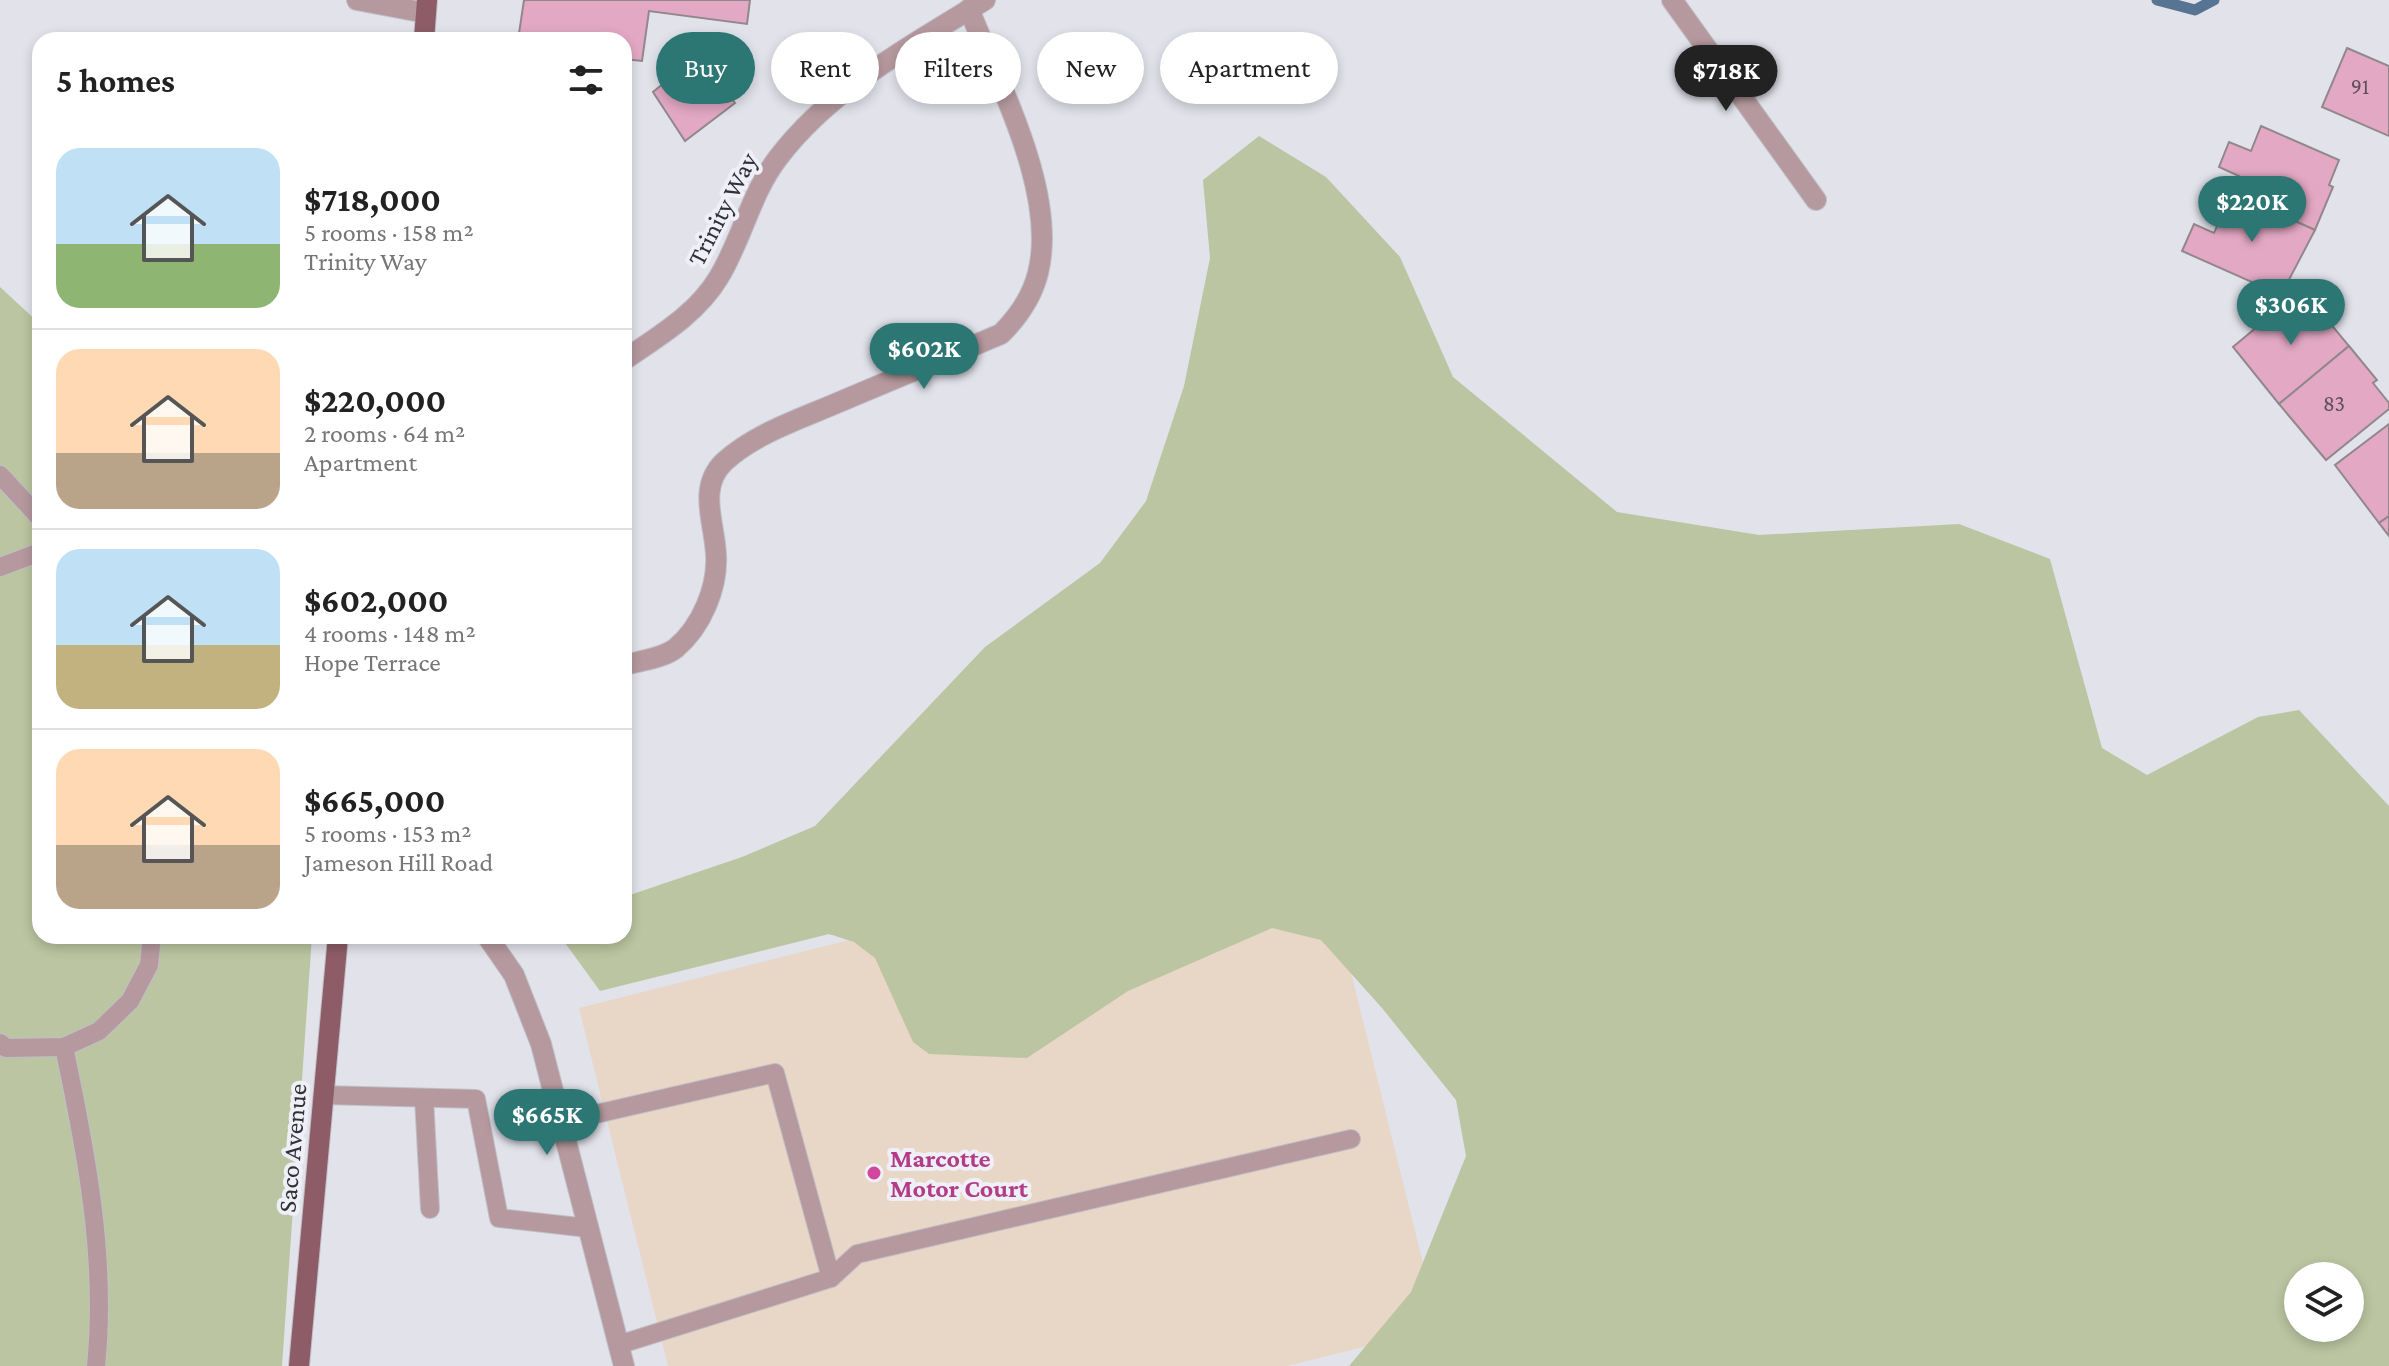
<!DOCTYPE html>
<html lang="en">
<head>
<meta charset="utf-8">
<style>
	body { margin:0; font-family:"Crimson Pro",serif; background:#f6f6f6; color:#222; height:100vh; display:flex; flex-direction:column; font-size:30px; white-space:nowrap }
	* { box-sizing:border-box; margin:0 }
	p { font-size:26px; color:#767676 }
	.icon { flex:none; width:44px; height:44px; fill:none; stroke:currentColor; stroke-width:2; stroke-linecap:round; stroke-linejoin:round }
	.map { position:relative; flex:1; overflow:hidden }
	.sheet { position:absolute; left:32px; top:32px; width:600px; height:912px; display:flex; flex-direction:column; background:#fff; border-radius:24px; box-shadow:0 4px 12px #0003 }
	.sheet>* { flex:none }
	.banner { position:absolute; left:656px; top:32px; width:760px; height:72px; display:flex; gap:16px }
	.tools { position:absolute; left:2284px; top:1262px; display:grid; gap:16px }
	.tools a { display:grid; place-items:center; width:80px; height:80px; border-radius:50%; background:#fff; box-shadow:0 4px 12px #0003; font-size:40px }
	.price { position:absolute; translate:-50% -68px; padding:0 18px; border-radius:28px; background:#2c7674; color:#fff; font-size:26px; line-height:52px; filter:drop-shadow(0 2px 4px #0008) }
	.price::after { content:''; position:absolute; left:50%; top:48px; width:24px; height:18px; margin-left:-12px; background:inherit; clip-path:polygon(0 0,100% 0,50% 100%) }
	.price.current { background:#222; color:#fff }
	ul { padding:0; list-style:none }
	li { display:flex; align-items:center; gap:24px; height:200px; padding:0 24px }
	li+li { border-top:2px solid #e0e0e0 }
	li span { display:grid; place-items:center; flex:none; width:224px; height:160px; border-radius:24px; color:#555 }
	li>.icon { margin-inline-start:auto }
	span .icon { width:96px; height:96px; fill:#fffc; stroke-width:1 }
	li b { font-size:34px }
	h2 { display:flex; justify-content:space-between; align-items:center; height:96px; padding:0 24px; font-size:34px }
	.pill { padding:0 28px; border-radius:36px; background:#fff; box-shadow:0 4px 12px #0003; font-size:28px; line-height:72px }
	.pill.current { background:#2c7674; color:#fff }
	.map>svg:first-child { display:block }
	.commercial { fill:#e8d6c6 }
	.green { fill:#bbc5a1; fill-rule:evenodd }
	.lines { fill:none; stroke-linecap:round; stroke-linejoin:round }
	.stream { stroke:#577592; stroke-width:11 }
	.building { fill:#e3a8c3; stroke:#91888c; stroke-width:2 }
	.service-casing { stroke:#bfbfc6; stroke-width:20 }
	.minor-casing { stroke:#bfbfc6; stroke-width:22 }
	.primary-casing { stroke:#bfbfc6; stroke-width:22 }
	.service { stroke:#b6999f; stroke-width:18 }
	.minor { stroke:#b6999f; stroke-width:20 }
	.primary { stroke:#8d5c67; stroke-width:20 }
	.hotel-dot { fill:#d1479c; stroke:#efeff8; stroke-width:3 }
	.labels { text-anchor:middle; stroke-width:8; stroke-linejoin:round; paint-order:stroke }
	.number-label { font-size:22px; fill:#5e4f58 }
	.street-label { font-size:26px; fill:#313134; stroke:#efeff8 }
	.hotel-label { font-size:26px; font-weight:bold; fill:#b23c85; stroke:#efeff8; text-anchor:start }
</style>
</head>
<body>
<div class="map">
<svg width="2389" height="1366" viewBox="0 0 2389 1366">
	<rect width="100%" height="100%" fill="#e2e2eb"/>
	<polygon class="commercial" points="1314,823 1439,1328 1287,1366 668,1366 579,1008"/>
	<g class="green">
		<path d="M 1259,136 L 1326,177 L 1400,257 L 1453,377 L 1617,512 L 1759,535 L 1959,524 L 2050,559 L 2102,748 L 2147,775 L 2258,717 L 2299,710 L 2389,806 L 2389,1366 L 1349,1366 L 1411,1292 L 1466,1156 L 1456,1100 L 1382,1008 L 1321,940 L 1272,928 L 1128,991 L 1027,1058 L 929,1054 L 913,1042 L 875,958 L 854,942 L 829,934 L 600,991 L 560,936 L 624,936 L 624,897 L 742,857 L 815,826 L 985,647 L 1100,563 L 1146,501 L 1184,386 L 1210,258 L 1203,180 ZM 2298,1276 L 2350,1276 L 2350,1328 L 2298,1328 Z"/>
		<polygon points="0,287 40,324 40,936 312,936 282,1366 0,1366"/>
	</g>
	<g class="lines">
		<polyline class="stream" points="2157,0 2195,10 2214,0"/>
	</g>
	<g class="building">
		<polygon points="524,0 750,0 747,24 649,11 642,61 624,59 624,40 518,40"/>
		<polygon points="2347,48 2389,66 2389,136 2322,107"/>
		<polygon points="696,59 709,76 713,73 735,103 685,141 653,92 669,79 683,97 693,89 680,71"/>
		<polygon points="2261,126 2339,160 2329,185 2333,187 2315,230 2232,193 2239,176 2219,167 2229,142 2251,151"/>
		<polygon points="2232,193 2315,230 2281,295 2182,251 2194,224 2214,233"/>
		<polygon points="2299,292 2316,313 2320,311 2349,346 2279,404 2233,347"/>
		<polygon points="2349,346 2377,380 2373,383 2389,403 2389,409 2326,460 2279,404"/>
		<polygon points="2389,424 2389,516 2379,523 2335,465"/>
		<polygon points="2389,516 2389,536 2379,523"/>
	</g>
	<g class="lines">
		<g class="service-casing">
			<g id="service">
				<polyline points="0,475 40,518"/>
				<polyline points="0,567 40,552"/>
				<polyline points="0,1043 6,1048 64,1047 99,1031 130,1001 149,965 152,936"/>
				<path d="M 64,1047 C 86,1151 107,1259 96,1366"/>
				<polyline points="323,1095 476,1099 499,1218 588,1228"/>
				<polyline points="424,1098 430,1209"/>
				<polyline points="561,1122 775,1073 831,1278"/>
				<polyline points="618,1345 831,1278 857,1254 1351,1139"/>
			</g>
		</g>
		<g class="minor-casing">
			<g id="minor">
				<polyline points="357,0 426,13"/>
				<polyline points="1672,0 1816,200"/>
				<path d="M 624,360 C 659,336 697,314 719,277 C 742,239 751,193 778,158 C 830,89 912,45 985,0"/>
				<path d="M 624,665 C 640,661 664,658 676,648 C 701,627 718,588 716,555 C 715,524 697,488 724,462 C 754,434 800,419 837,403 C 892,380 946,357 1001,334 C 1018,317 1032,297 1038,273 C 1058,192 998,83 969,9"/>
				<polyline points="487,936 514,975 541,1044 624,1366"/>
			</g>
		</g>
		<g class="primary-casing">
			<g id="primary">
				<polyline points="424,40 427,0"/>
				<polyline points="299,1366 338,936"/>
			</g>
		</g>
		<use href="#service" class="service"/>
		<use href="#minor" class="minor"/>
		<use href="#primary" class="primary"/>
	</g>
	<circle class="hotel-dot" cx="874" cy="1173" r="8"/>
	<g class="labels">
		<g class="number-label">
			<text x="2360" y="94">91</text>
			<text x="2334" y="411">83</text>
		</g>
		<g class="street-label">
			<text transform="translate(722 209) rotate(-63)" y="9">Trinity Way</text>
			<text transform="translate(292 1148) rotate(-85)" y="9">Saco Avenue</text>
		</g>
		<g class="hotel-label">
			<text x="890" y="1167">Marcotte<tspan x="890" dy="30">Motor Court</tspan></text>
		</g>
	</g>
</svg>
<div class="tools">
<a><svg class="icon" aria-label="layers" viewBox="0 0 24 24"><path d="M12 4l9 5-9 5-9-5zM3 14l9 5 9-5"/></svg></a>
</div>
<b class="price current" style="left:1726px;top:113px">$718K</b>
<b class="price" style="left:2252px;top:244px">$220K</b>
<b class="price" style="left:2291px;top:347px">$306K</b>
<b class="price" style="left:924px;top:391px">$602K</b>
<b class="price" style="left:547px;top:1157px">$665K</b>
<div class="banner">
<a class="pill current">Buy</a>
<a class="pill">Rent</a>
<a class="pill">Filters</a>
<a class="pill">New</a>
<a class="pill">Apartment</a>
</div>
<section class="sheet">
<h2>5 homes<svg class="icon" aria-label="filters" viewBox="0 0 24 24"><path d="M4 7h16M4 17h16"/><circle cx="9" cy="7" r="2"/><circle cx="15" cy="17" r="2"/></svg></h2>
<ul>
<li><span style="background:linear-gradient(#bfe0f5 60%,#8fb573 0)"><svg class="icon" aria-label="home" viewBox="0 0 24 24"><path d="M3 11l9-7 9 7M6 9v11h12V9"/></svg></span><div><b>$718,000</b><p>5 rooms · 158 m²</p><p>Trinity Way</p></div></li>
<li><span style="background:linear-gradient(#ffd9b3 65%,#b9a48a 0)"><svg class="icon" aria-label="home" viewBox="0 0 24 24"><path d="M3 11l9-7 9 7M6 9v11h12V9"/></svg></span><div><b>$220,000</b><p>2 rooms · 64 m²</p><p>Apartment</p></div></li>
<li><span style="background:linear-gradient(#bfe0f5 60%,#c2b280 0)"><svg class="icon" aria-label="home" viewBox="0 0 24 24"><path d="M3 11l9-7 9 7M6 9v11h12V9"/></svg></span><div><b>$602,000</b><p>4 rooms · 148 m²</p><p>Hope Terrace</p></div></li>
<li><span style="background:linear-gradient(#ffd9b3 60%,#b9a48a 0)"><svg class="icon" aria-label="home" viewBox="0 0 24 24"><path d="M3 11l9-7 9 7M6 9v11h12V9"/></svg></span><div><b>$665,000</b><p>5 rooms · 153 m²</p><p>Jameson Hill Road</p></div></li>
</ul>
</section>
</div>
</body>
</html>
